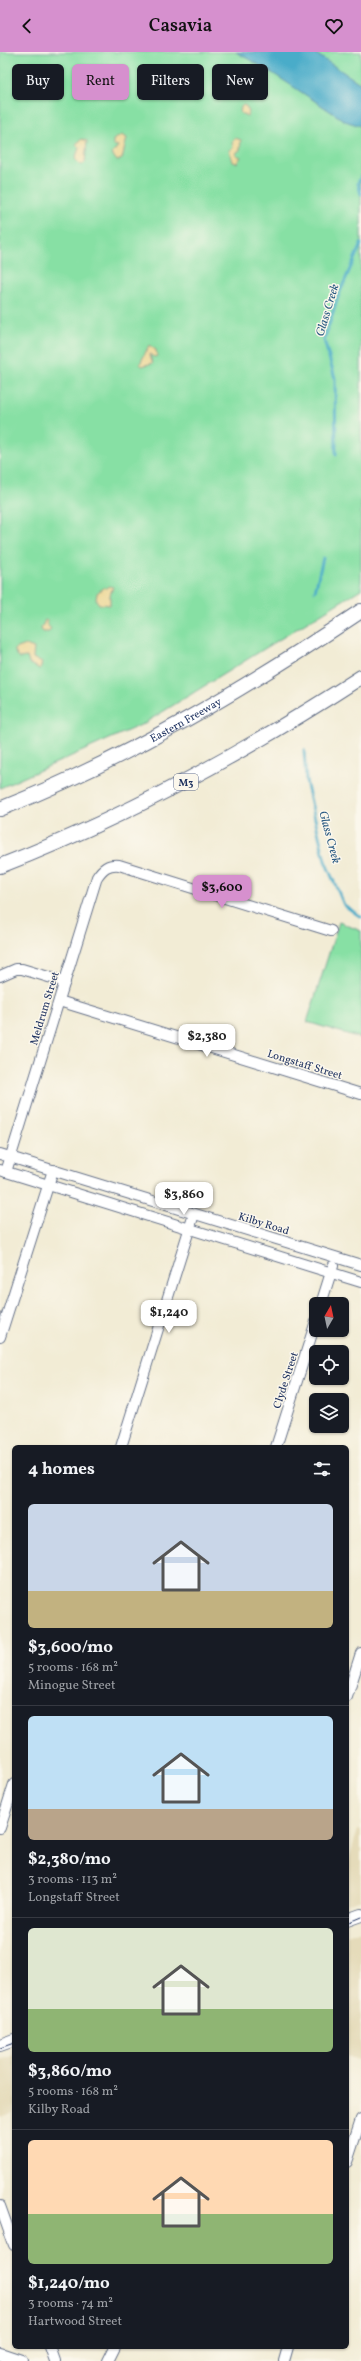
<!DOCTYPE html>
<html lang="en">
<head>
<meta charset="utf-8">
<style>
	body { margin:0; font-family:Vollkorn,serif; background:#20242c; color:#f1f3f6; height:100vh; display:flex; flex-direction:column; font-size:15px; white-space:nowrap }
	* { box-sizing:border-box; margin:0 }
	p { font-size:13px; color:#9ea1a6 }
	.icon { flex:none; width:22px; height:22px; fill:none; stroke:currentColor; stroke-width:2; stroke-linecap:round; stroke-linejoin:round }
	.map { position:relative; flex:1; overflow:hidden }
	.side { position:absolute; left:12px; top:1393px; width:337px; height:904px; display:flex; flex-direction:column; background:#171b24; border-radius:6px; box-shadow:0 1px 3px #0004 }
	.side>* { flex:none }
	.banner { position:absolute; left:12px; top:12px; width:337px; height:36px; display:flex; gap:8px }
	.needle { width:26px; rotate:9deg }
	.tools { position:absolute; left:309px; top:1245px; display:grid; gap:8px }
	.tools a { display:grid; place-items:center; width:40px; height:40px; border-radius:6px; background:#171b24; box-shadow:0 1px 3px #0004; font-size:20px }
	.price { position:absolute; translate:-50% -34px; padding:0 9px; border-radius:8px; background:#fff; color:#222; font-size:13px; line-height:26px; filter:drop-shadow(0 1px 2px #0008) }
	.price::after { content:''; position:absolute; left:50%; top:24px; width:12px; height:9px; margin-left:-6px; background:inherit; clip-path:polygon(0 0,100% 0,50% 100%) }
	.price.on { background:#d690ce; color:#111 }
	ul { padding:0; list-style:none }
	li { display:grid; align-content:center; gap:8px; height:212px; padding:0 16px }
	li+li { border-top:1px solid #363941 }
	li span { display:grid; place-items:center; height:124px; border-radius:6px; color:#555 }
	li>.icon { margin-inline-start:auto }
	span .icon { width:72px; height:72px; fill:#fffc; stroke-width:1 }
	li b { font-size:17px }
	h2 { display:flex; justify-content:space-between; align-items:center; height:48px; padding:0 16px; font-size:17px }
	.tag { padding:0 14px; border-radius:6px; background:#171b24; box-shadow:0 1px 3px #0004; font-size:14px; line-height:36px }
	.tag.on { background:#d690ce; color:#111 }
	header { display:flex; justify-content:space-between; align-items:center; height:52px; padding:0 16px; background:#d690ce; color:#111; font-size:18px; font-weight:600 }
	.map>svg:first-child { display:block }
	.built { fill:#e5dbba }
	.green { fill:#87e0a4; stroke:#518881 }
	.sand { fill:#eeda9e; stroke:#84847e }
	.water { fill:#4aacc9; stroke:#326e94 }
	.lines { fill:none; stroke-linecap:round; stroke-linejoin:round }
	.stream { stroke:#4aacc9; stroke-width:3 }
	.minor-casing { stroke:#667188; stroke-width:12 }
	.major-casing { stroke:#667188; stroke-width:14 }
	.highway-casing { stroke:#667188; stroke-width:16 }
	.minor { stroke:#fff; stroke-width:10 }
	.major { stroke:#fff; stroke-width:12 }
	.highway { stroke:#fff; stroke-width:14 }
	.tram { stroke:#1b2f5e; stroke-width:1 }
	.labels { text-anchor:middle; stroke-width:3; stroke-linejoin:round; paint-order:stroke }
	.shield { fill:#fbf7ec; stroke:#5e6b89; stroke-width:1 }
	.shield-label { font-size:10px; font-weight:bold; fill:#1b2f5e }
	.street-label { font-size:11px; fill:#1b2f5e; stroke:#fbf7ec }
	.water-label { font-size:12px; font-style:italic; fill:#2b5b83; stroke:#fbf7ec }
</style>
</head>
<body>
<header><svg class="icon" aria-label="back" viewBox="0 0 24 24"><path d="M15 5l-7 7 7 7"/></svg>Casavia<svg class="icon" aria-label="heart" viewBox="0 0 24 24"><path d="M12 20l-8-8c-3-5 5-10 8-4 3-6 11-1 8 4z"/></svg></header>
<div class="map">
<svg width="361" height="2309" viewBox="0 0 361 2309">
	<rect width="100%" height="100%" fill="#fbf7ec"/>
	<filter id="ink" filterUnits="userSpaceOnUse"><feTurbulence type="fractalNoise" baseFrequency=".025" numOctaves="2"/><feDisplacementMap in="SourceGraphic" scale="8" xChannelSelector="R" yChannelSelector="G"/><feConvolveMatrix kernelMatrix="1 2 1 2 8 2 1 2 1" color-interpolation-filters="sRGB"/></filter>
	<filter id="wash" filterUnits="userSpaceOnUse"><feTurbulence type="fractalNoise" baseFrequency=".012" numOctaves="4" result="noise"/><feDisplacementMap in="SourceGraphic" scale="16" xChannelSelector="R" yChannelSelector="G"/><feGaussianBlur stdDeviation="0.9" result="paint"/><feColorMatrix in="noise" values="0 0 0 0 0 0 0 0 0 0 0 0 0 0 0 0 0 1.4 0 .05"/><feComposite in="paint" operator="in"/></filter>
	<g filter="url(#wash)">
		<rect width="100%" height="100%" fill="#f2ecd5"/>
		<g class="built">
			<polygon points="358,1777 361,1778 361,1847 347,1852 347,1814"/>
			<polygon points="361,1878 361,2009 347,2004 347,1883"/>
			<polygon points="14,2003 14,2060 0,2065 0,2008"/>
		</g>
		<g class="green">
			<polygon points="0,0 236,0 268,18 345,69 361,74 361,537 143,672 0,736"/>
			<polygon points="313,0 361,0 361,32"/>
			<polygon points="339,870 361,879 361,986 307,970"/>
		</g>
		<g class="sand">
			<polygon points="243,53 246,54 249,60 247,64 240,61 241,55"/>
			<polygon points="122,83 127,86 122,107 117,109 112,102 118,94 113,93 113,88"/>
			<polygon points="235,86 241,88 240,98 237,100 236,103 241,105 237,111 232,110 229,98 233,96 232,90"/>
			<polygon points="82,87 87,89 85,111 81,113 75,107 79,96 76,92"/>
			<polygon points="149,293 156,298 157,304 154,305 149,302 153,311 142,314 140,312"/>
			<polygon points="108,534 113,535 110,543 110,553 99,552 96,548 97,541 104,535 106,537"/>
			<polygon points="45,568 48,569 46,571 51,577 49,580 43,580 41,577"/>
			<polygon points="26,593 34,596 33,606 42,611 40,617 29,611 27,605 19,606 15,600 15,597"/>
		</g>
		<polygon class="water" points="236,0 313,0 361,32 361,74 345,69 268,18"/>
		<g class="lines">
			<g class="stream">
				<polyline points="361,125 358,131 361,142"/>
				<polyline points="336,403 335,326 324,288 339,242 361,192"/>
				<polyline points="315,539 323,506"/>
				<polyline points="304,698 306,729 325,809 344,853 361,865"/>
			</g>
		</g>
	</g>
	<g filter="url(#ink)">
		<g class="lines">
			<g class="minor-casing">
				<g id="minor">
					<polyline points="0,924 16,917 22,917 65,930"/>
					<polyline points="59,949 361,1042"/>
					<polyline points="0,1102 361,1213"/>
					<polyline points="0,1118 361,1230"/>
					<path d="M 6,1120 L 97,825 C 103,816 108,812 119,813 L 331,879"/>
					<polyline points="321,1252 333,1214"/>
					<polyline points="0,1285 53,1118"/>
					<polyline points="121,1395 194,1162"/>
					<polyline points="276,1395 316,1269"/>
					<polyline points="347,1645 361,1601"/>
					<polyline points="0,1776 14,1732"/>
					<polyline points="347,2110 361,2067"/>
					<polyline points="0,2154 14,2193"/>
					<polyline points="50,2295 55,2309"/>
					<polyline points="108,2309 115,2295"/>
					<polyline points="284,2309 288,2295"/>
				</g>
			</g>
			<g class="major-casing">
				<g id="major">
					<polyline points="347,1868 361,1863"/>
					<polyline points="0,1993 14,1988"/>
					<polyline points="0,2302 21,2309"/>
				</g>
			</g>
			<g class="highway-casing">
				<g id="highway">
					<path id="s1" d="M 0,757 C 129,706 246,636 361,559"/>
					<path d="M 0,814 C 127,765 247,699 361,625"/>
				</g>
			</g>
			<use href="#minor" class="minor"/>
			<use href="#major" class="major"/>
			<use href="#highway" class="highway"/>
			<g class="tram">
				<polyline points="347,1871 361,1865"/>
				<polyline points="0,1996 14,1991"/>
			</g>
		</g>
	</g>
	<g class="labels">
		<rect class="shield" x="174" y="722" width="24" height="16" rx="3"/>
		<g class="shield-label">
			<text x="186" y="734">M3</text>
		</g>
		<g class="street-label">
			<text dy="4" stroke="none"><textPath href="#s1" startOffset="206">Eastern Freeway</textPath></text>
			<text transform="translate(44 956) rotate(-73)" y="4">Meldrum Street</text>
			<text transform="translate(305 1012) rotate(17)" y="4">Longstaff Street</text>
			<text transform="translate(264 1171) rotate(17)" y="4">Kilby Road</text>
			<text transform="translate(285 1328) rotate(-72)" y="4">Clyde Street</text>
		</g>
		<g class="water-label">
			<text transform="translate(327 258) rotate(-73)" y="4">Glass Creek</text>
			<text transform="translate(330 785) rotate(75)" y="4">Glass Creek</text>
		</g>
	</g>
</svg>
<div class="tools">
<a><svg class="needle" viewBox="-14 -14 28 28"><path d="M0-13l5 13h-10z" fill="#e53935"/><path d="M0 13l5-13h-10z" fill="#9ea1a6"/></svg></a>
<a><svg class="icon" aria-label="locate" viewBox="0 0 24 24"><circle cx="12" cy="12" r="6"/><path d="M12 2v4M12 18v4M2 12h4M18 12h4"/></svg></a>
<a><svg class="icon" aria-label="layers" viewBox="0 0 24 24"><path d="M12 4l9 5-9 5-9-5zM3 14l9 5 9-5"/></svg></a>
</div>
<b class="price on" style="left:222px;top:857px">$3,600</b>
<b class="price" style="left:207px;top:1006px">$2,380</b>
<b class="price" style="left:184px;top:1164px">$3,860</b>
<b class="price" style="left:169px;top:1282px">$1,240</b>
<div class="banner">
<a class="tag">Buy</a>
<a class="tag on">Rent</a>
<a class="tag">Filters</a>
<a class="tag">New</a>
</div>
<section class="side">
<h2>4 homes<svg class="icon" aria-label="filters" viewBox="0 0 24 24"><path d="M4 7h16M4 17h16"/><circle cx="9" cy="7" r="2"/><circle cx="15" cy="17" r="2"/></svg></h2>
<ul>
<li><span style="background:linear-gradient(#c9d6e8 70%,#c2b280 0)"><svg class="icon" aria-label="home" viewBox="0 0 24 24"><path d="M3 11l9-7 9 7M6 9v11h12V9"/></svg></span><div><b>$3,600/mo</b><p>5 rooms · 168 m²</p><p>Minogue Street</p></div></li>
<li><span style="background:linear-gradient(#bfe0f5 75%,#b9a48a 0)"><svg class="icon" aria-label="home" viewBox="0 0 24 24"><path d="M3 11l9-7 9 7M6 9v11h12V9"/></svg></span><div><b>$2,380/mo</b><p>3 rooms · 113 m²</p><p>Longstaff Street</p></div></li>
<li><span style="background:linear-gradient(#dfe7d0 65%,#8fb573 0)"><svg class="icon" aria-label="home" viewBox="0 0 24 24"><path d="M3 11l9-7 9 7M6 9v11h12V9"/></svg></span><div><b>$3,860/mo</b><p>5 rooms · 168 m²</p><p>Kilby Road</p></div></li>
<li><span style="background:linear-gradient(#ffd9b3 60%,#8fb573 0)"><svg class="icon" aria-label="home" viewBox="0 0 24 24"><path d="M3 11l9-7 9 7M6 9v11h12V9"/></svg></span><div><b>$1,240/mo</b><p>3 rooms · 74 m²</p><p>Hartwood Street</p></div></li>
</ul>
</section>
</div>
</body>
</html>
